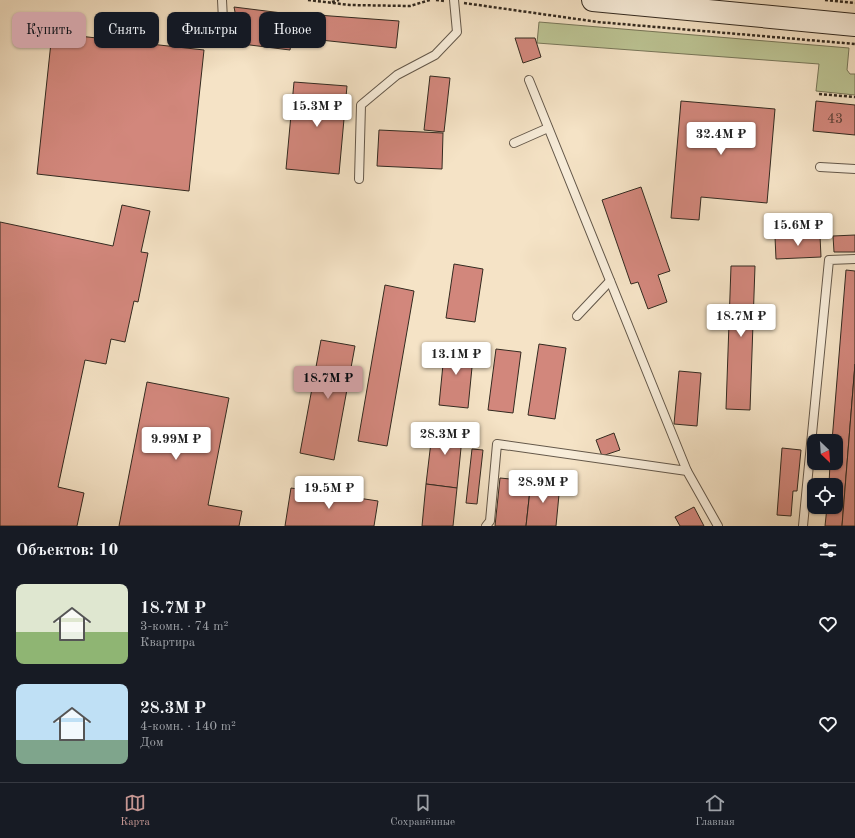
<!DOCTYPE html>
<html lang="ru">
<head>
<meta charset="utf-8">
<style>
	body { margin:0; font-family:"Old Standard TT",serif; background:#20242c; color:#f1f3f6; height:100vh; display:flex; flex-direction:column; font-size:15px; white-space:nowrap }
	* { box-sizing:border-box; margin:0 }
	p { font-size:13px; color:#9ea1a6 }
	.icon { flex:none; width:22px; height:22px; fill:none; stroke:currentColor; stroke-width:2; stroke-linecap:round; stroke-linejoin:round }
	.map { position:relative; height:526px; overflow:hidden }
	.side { display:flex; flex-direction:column; background:#171b24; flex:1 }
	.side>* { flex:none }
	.banner { position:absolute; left:12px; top:12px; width:400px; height:36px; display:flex; gap:8px }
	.needle { width:26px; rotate:155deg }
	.controls { position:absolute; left:807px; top:434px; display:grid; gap:8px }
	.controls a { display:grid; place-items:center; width:36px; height:36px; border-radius:8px; background:#171b24; box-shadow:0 1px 3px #0004; font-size:20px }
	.price { position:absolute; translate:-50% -34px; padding:0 9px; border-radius:4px; background:#fff; color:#222; font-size:13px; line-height:26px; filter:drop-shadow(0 1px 2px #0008) }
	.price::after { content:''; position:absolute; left:50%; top:24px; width:12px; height:9px; margin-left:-6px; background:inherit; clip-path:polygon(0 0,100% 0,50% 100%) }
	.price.on { background:#c59692; color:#111 }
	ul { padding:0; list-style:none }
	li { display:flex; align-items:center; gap:12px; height:100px; padding:0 16px }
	li span { display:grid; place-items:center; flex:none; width:112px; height:80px; border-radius:8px; color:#555 }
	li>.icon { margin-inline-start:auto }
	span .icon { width:48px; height:48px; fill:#fffc; stroke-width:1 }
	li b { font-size:17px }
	h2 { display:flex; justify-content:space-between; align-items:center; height:48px; padding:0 16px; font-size:17px }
	.tag { padding:0 14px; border-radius:8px; background:#171b24; box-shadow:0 1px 3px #0004; font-size:14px; line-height:36px }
	.tag.on { background:#c59692; color:#111 }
	.tabs { display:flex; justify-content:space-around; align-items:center; height:56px; border-top:1px solid #363941; background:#171b24; font-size:11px; color:#9ea1a6 }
	.tabs a { display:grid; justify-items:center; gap:2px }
	.tabs .on { color:#c59692 }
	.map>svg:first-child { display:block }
	.green { fill:#bcc494; stroke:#78775a }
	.building { fill:#d2877c; stroke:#332a20 }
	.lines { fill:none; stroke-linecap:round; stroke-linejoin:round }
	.service-casing { stroke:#64584a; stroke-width:10 }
	.secondary-casing { stroke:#332a20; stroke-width:24 }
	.path { stroke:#332a20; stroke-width:2.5; stroke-dasharray:3 2; stroke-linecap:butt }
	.service { stroke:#f8edda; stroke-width:8 }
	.secondary { stroke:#f8edda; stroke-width:22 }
	.labels { text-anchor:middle; stroke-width:3; stroke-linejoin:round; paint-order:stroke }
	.number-label { font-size:14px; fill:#5b4137 }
</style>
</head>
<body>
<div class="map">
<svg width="855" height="526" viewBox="0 0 855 526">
	<rect width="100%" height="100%" fill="#f5e3c6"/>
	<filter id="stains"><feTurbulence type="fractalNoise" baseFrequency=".005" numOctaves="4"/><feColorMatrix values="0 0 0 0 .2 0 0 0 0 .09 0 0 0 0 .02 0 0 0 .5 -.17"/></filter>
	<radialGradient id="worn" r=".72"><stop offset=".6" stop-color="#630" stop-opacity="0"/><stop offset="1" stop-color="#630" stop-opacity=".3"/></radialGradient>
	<polygon class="green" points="539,22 849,48 847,70 850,74 855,74 855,95 816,91 819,64 537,43"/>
	<g class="building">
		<polygon points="234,7 290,14 292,37 290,50 234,43 237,22"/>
		<polygon points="290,13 399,21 396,48 292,37"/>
		<polygon points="52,33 204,50 189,191 37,174"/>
		<polygon points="515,38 535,38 541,57 523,63"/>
		<polygon points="430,76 450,78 444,132 424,130"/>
		<polygon points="294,82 347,86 339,174 286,169"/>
		<polygon points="681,101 775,109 767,203 701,197 699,220 671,218"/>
		<polygon points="816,101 855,105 855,135 813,131"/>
		<polygon points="379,130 443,133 442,169 377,166"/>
		<polygon points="641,187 670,271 658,275 667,302 648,309 638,282 631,284 602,200"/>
		<polygon points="122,205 150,211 141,252 148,253 138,302 134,301 125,342 111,339 106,364 85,360 58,487 84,493 77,526 0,526 0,222 113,246"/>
		<polygon points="855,235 855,252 834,252 833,236"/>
		<polygon points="820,236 821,257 776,259 775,237"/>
		<polygon points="454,264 483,269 475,322 446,318"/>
		<polygon points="731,266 755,266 750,410 726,409"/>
		<polygon points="846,270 855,271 855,364 842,526 825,526 827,507 836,507 836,485 829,485 830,463 836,463 836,441 832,441"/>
		<polygon points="385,285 414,291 387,446 358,441"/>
		<polygon points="321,340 355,346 334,460 300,453"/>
		<polygon points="445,344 474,347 468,408 439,405"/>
		<polygon points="539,344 566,348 555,419 528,415"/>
		<polygon points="496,349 521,352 513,413 488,410"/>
		<polygon points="855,364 855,526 842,526"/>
		<polygon points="679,371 701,373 697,426 674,424"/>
		<polygon points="147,382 229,398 208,505 242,511 239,526 119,526"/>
		<polygon points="433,425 463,428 457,488 426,484"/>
		<polygon points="614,433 620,450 602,456 596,440"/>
		<polygon points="782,448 801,450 797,491 793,491 791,516 777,515"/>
		<polygon points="472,449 483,450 477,504 466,503"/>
		<polygon points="500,478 531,481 526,526 495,526"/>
		<polygon points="531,481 560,484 556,526 526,526"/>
		<polygon points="426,484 457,488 453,526 422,526"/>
		<polygon points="291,488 378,501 374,526 285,526"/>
		<polygon points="694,507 704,526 680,526 675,517"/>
	</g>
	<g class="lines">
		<g class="service-casing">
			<g id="service">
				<polyline points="222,0 223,20"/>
				<polyline points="529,80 687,471"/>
				<polyline points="514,143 548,128"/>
				<polyline points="820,167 855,169"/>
				<polyline points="359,179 361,105 397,75 435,55 457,32 454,0"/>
				<polyline points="577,316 610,281"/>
				<polyline points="486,526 490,521 497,444 687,471 718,526"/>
				<polyline points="803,526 829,260 855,259"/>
			</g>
		</g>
		<g class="secondary-casing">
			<polyline id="secondary" points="593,0 855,25"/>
		</g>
		<g class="path">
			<polyline points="308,0 350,5 410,6 430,0"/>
			<polyline points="436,0 445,1"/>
			<polyline points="825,0 855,3"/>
			<polyline points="332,2 339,0"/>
			<polyline points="464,3 598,22 855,44"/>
			<polyline points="819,94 855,97"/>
		</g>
		<use href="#service" class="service"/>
		<use href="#secondary" class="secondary"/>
	</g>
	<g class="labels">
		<g class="number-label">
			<text x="835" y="123">43</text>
		</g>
	</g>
	<rect width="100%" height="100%" filter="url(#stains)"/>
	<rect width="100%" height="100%" fill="url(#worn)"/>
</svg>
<div class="controls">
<a><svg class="needle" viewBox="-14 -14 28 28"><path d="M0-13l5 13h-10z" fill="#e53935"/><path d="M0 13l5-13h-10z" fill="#9ea1a6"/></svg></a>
<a><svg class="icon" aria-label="locate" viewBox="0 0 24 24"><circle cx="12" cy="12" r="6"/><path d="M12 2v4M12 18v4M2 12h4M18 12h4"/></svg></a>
</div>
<b class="price" style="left:317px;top:128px">15.3M ₽</b>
<b class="price" style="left:721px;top:156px">32.4M ₽</b>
<b class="price" style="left:798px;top:247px">15.6M ₽</b>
<b class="price" style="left:741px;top:338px">18.7M ₽</b>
<b class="price" style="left:456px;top:376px">13.1M ₽</b>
<b class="price on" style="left:328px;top:400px">18.7M ₽</b>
<b class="price" style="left:445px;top:456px">28.3M ₽</b>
<b class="price" style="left:176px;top:461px">9.99M ₽</b>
<b class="price" style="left:543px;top:504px">28.9M ₽</b>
<b class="price" style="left:329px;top:510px">19.5M ₽</b>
<div class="banner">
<a class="tag on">Купить</a>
<a class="tag">Снять</a>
<a class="tag">Фильтры</a>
<a class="tag">Новое</a>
</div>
</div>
<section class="side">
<h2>Объектов: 10<svg class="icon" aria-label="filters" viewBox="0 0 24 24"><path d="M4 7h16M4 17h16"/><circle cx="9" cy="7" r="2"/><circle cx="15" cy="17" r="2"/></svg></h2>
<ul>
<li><span style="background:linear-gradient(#dfe7d0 60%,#8fb573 0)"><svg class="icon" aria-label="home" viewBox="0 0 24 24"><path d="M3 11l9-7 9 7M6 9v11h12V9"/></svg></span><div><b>18.7M ₽</b><p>3-комн. · 74 m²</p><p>Квартира</p></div><svg class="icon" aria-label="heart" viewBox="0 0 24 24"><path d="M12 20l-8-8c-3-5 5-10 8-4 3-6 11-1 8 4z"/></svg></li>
<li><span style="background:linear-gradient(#bfe0f5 70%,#7fa58c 0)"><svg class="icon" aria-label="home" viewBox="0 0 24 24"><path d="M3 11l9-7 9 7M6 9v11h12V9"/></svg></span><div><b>28.3M ₽</b><p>4-комн. · 140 m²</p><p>Дом</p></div><svg class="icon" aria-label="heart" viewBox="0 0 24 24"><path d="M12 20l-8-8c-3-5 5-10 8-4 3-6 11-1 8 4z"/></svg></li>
</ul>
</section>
<nav class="tabs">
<a class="on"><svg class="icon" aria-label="map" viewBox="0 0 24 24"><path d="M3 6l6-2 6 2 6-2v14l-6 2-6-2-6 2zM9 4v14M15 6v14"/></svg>Карта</a>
<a><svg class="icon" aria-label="saved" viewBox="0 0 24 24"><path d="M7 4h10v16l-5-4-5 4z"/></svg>Сохранённые</a>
<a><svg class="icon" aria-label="home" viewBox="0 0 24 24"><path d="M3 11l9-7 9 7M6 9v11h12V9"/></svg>Главная</a>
</nav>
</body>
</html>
